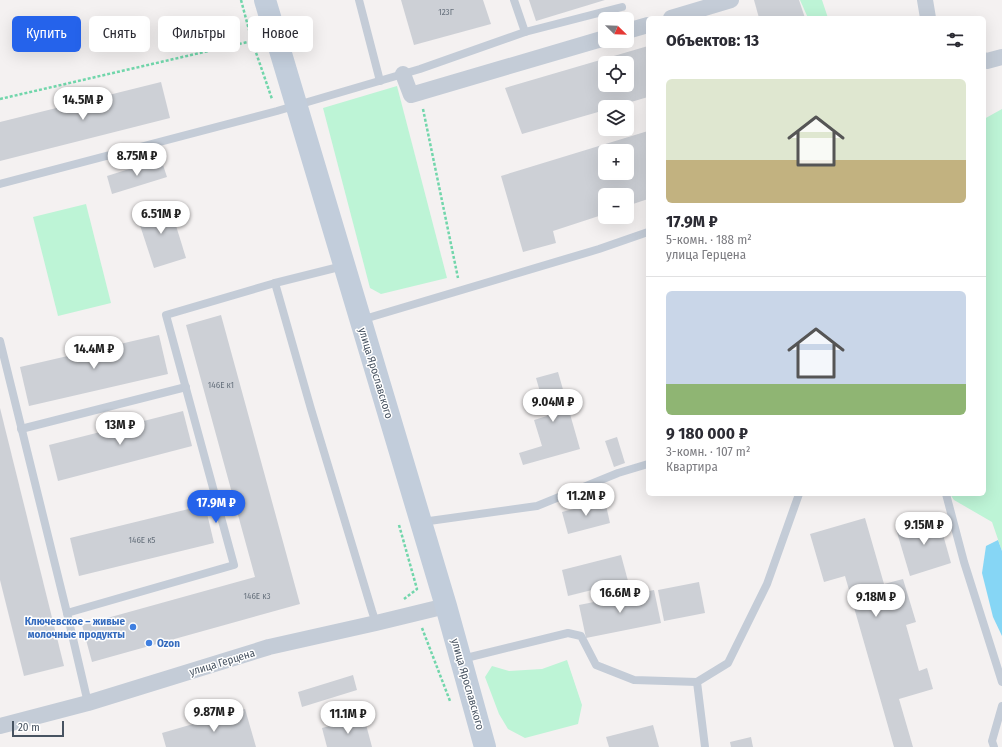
<!DOCTYPE html>
<html lang="ru">
<head>
<meta charset="utf-8">
<style>
	body { margin:0; font-family:"Fira Sans Condensed",sans-serif; background:#f7f7f7; color:#2b2b33; height:100vh; display:flex; flex-direction:column; font-size:15px; white-space:nowrap }
	* { box-sizing:border-box; margin:0 }
	p { font-size:13px; color:#7c7c81 }
	.icon { flex:none; width:22px; height:22px; fill:none; stroke:currentColor; stroke-width:2; stroke-linecap:round; stroke-linejoin:round }
	.map { position:relative; flex:1; overflow:hidden }
	.panel { position:absolute; left:646px; top:16px; width:340px; height:480px; display:flex; flex-direction:column; background:#fff; border-radius:6px; box-shadow:0 4px 16px #0002 }
	.panel>* { flex:none }
	.hud { position:absolute; left:12px; top:16px; width:380px; height:36px; display:flex; gap:8px }
	.needle { width:26px; rotate:113deg }
	.tools { position:absolute; left:598px; top:12px; display:grid; gap:8px }
	.tools a { display:grid; place-items:center; width:36px; height:36px; border-radius:6px; background:#fff; box-shadow:0 4px 16px #0002; font-size:20px }
	.scale { position:absolute; left:12px; bottom:10px; width:52px; box-sizing:border-box; padding-left:4px; border:2px solid #475361; border-top:0; font-size:11px; line-height:14px; white-space:nowrap; color:#475361; -webkit-text-stroke:3px #fff; paint-order:stroke }
	.price { position:absolute; translate:-50% -34px; padding:0 9px; border-radius:14px; background:#fff; color:#222; font-size:13px; line-height:26px; filter:drop-shadow(0 1px 2px #0008) }
	.price::after { content:''; position:absolute; left:50%; top:24px; width:12px; height:9px; margin-left:-6px; background:inherit; clip-path:polygon(0 0,100% 0,50% 100%) }
	.price.current { background:#2563eb; color:#fff }
	ul { padding:0; list-style:none }
	li { display:grid; align-content:center; gap:8px; height:212px; padding:0 20px }
	li+li { border-top:1px solid #e1e1e2 }
	li span { display:grid; place-items:center; height:124px; border-radius:6px; color:#555 }
	li>.icon { margin-inline-start:auto }
	span .icon { width:72px; height:72px; fill:#fffc; stroke-width:1 }
	li b { font-size:17px }
	h2 { display:flex; justify-content:space-between; align-items:center; height:48px; padding:0 20px; font-size:17px }
	.chip { padding:0 14px; border-radius:6px; background:#fff; box-shadow:0 4px 16px #0002; font-size:14px; line-height:36px }
	.chip.current { background:#2563eb; color:#fff }
	.map>svg:first-child { display:block }
	.green { fill:#bdf4d6 }
	.water { fill:#86d6f5 }
	.building { fill:#cdd0d6; fill-rule:evenodd }
	.lines { fill:none; stroke-linecap:round; stroke-linejoin:round }
	.path { stroke:#71d6ab; stroke-width:2.5; stroke-dasharray:3 2; stroke-linecap:butt }
	.lane { stroke:#c4ccd7; stroke-width:8 }
	.street { stroke:#c4ccd7; stroke-width:16 }
	.secondary { stroke:#c2cddb; stroke-width:22 }
	.shop-dot { fill:#3f7fe0; stroke:#fff; stroke-width:1.5 }
	.labels { text-anchor:middle; stroke-width:3; stroke-linejoin:round; paint-order:stroke }
	.number-label { font-size:9px; fill:#68727e }
	.street-label { font-size:11px; fill:#475361; stroke:#fff }
	.shop-label { font-size:11px; font-weight:bold; fill:#366cbe; stroke:#fff; text-anchor:end }
</style>
</head>
<body>
<div class="map">
<svg width="1002" height="747" viewBox="0 0 1002 747">
	<rect width="100%" height="100%" fill="#f4f1f1"/>
	<g class="green">
		<polygon points="800,0 822,0 828,18 808,18"/>
		<polygon points="397,86 447,278 381,294 370,288 323,108"/>
		<polygon points="1002,109 1002,551 992,522 954,500 950,494 984,494 984,119"/>
		<polygon points="86,204 111,303 58,316 33,217"/>
		<polygon points="567,660 582,705 578,724 525,738 508,729 499,714 485,677 492,666 509,671 542,669"/>
	</g>
	<polygon class="water" points="998,540 1002,551 1002,636 993,617 982,573 986,546"/>
	<g class="building">
		<polygon points="401,0 483,0 491,24 414,45"/>
		<polygon points="529,0 605,0 536,21"/>
		<polygon points="754,0 799,0 805,18 759,18"/>
		<path d="M 648,46 L 648,97 L 614,107 L 605,107 L 605,110 L 522,134 L 505,88 ZM 605,63 L 627,63 L 627,85 L 605,85 Z"/>
		<polygon points="161,82 170,118 0,161 0,122"/>
		<path d="M 648,131 L 648,199 L 627,206 L 627,195 L 605,195 L 605,214 L 553,231 L 556,243 L 523,252 L 501,176 ZM 605,151 L 627,151 L 627,173 L 605,173 Z"/>
		<polygon points="161,159 167,177 112,194 107,176"/>
		<polygon points="169,203 186,258 154,268 136,213"/>
		<polygon points="221,315 300,604 92,662 82,625 255,577 186,325"/>
		<polygon points="159,335 168,374 29,406 20,367"/>
		<polygon points="558,372 580,449 523,465 519,453 542,446 534,420 547,416 536,378"/>
		<polygon points="0,408 64,666 24,676 0,580"/>
		<polygon points="183,411 192,446 58,481 49,445"/>
		<polygon points="617,437 625,463 614,467 605,441"/>
		<polygon points="605,501 610,523 568,534 562,512"/>
		<polygon points="205,505 214,543 79,576 70,538"/>
		<polygon points="938,517 951,563 910,576 896,529"/>
		<polygon points="865,518 884,584 903,579 916,622 906,625 919,671 927,668 933,689 899,699 913,747 894,747 845,576 824,582 810,534"/>
		<polygon points="621,555 628,581 568,596 562,570"/>
		<polygon points="699,582 705,613 664,621 658,590"/>
		<polygon points="654,590 661,623 586,638 579,605"/>
		<polygon points="353,675 357,690 302,707 298,692"/>
		<polygon points="245,709 256,747 166,747 162,733"/>
		<polygon points="364,717 372,747 327,747 322,728"/>
		<polygon points="653,725 659,747 609,747 606,737"/>
		<polygon points="751,737 753,747 731,747 730,742"/>
	</g>
	<g class="lines">
		<g class="path">
			<polyline points="241,0 252,41 272,99"/>
			<polyline points="0,99 252,41"/>
			<polyline points="423,109 458,278"/>
			<polyline points="399,525 417,589 404,599"/>
			<polyline points="422,628 450,701"/>
		</g>
		<g class="lane">
			<polyline points="359,0 380,81"/>
			<polyline points="514,0 525,32"/>
			<polyline points="0,184 277,111 420,69 525,32 622,7"/>
			<polyline points="343,266 275,283 311,409 372,611 376,623"/>
			<polyline points="361,320 599,249 648,232"/>
			<polyline points="0,341 67,613"/>
			<polyline points="21,429 186,387"/>
			<polyline points="946,494 964,562 1002,682"/>
			<polyline points="422,522 537,506 618,473 648,464"/>
			<polyline points="462,659 568,633 581,636 596,665 634,680 697,682"/>
			<polyline points="88,703 67,613 234,565 166,315 275,283"/>
			<polyline points="705,747 697,682 728,663 767,584 799,494"/>
			<polyline points="994,747 992,741 1002,706"/>
		</g>
		<g class="street">
			<polyline points="925,0 928,18"/>
			<polyline points="671,18 731,0"/>
			<polyline points="627,31 648,25"/>
			<polyline points="984,60 987,61 1002,57"/>
			<polyline points="403,74 411,95 605,38"/>
			<polyline points="0,726 88,703 269,647 376,623 446,606"/>
		</g>
		<polyline class="secondary" points="265,0 446,606 485,747"/>
	</g>
	<g class="shop-dot">
		<circle cx="133" cy="627" r="4"/>
		<circle cx="149" cy="643" r="4"/>
	</g>
	<g class="labels">
		<g class="number-label">
			<text x="446" y="15">123Г</text>
			<text x="221" y="388">146Е к1</text>
			<text x="142" y="543">146Е к5</text>
			<text x="257" y="599">146Е к3</text>
		</g>
		<g class="street-label">
			<text transform="translate(376 373) rotate(73)" y="4">улица Ярославского</text>
			<text transform="translate(222 662) rotate(-17)" y="4">улица Герцена</text>
			<text transform="translate(468 684) rotate(74)" y="4">улица Ярославского</text>
		</g>
		<g class="shop-label">
			<text x="125" y="625">Ключевское – живые<tspan x="125" dy="13">молочные продукты</tspan></text>
			<text x="157" y="647" text-anchor="start">Ozon</text>
		</g>
	</g>
</svg>
<div class="tools">
<a><svg class="needle" viewBox="-14 -14 28 28"><path d="M0-13l5 13h-10z" fill="#e53935"/><path d="M0 13l5-13h-10z" fill="#7c7c81"/></svg></a>
<a><svg class="icon" aria-label="locate" viewBox="0 0 24 24"><circle cx="12" cy="12" r="6"/><path d="M12 2v4M12 18v4M2 12h4M18 12h4"/></svg></a>
<a><svg class="icon" aria-label="layers" viewBox="0 0 24 24"><path d="M12 4l9 5-9 5-9-5zM3 14l9 5 9-5"/></svg></a>
<a>+</a>
<a>−</a>
</div>
<div class="scale">20 m</div>
<b class="price" style="left:83px;top:121px">14.5M ₽</b>
<b class="price" style="left:137px;top:177px">8.75M ₽</b>
<b class="price" style="left:161px;top:235px">6.51M ₽</b>
<b class="price" style="left:94px;top:370px">14.4M ₽</b>
<b class="price" style="left:553px;top:423px">9.04M ₽</b>
<b class="price" style="left:120px;top:446px">13M ₽</b>
<b class="price" style="left:586px;top:517px">11.2M ₽</b>
<b class="price current" style="left:216px;top:524px">17.9M ₽</b>
<b class="price" style="left:924px;top:546px">9.15M ₽</b>
<b class="price" style="left:620px;top:614px">16.6M ₽</b>
<b class="price" style="left:876px;top:618px">9.18M ₽</b>
<b class="price" style="left:214px;top:733px">9.87M ₽</b>
<b class="price" style="left:348px;top:735px">11.1M ₽</b>
<div class="hud">
<a class="chip current">Купить</a>
<a class="chip">Снять</a>
<a class="chip">Фильтры</a>
<a class="chip">Новое</a>
</div>
<section class="panel">
<h2>Объектов: 13<svg class="icon" aria-label="filters" viewBox="0 0 24 24"><path d="M4 7h16M4 17h16"/><circle cx="9" cy="7" r="2"/><circle cx="15" cy="17" r="2"/></svg></h2>
<ul>
<li><span style="background:linear-gradient(#dfe7d0 65%,#c2b280 0)"><svg class="icon" aria-label="home" viewBox="0 0 24 24"><path d="M3 11l9-7 9 7M6 9v11h12V9"/></svg></span><div><b>17.9M ₽</b><p>5-комн. · 188 m²</p><p>улица Герцена</p></div></li>
<li><span style="background:linear-gradient(#c9d6e8 75%,#8fb573 0)"><svg class="icon" aria-label="home" viewBox="0 0 24 24"><path d="M3 11l9-7 9 7M6 9v11h12V9"/></svg></span><div><b>9 180 000 ₽</b><p>3-комн. · 107 m²</p><p>Квартира</p></div></li>
</ul>
</section>
</div>
</body>
</html>
